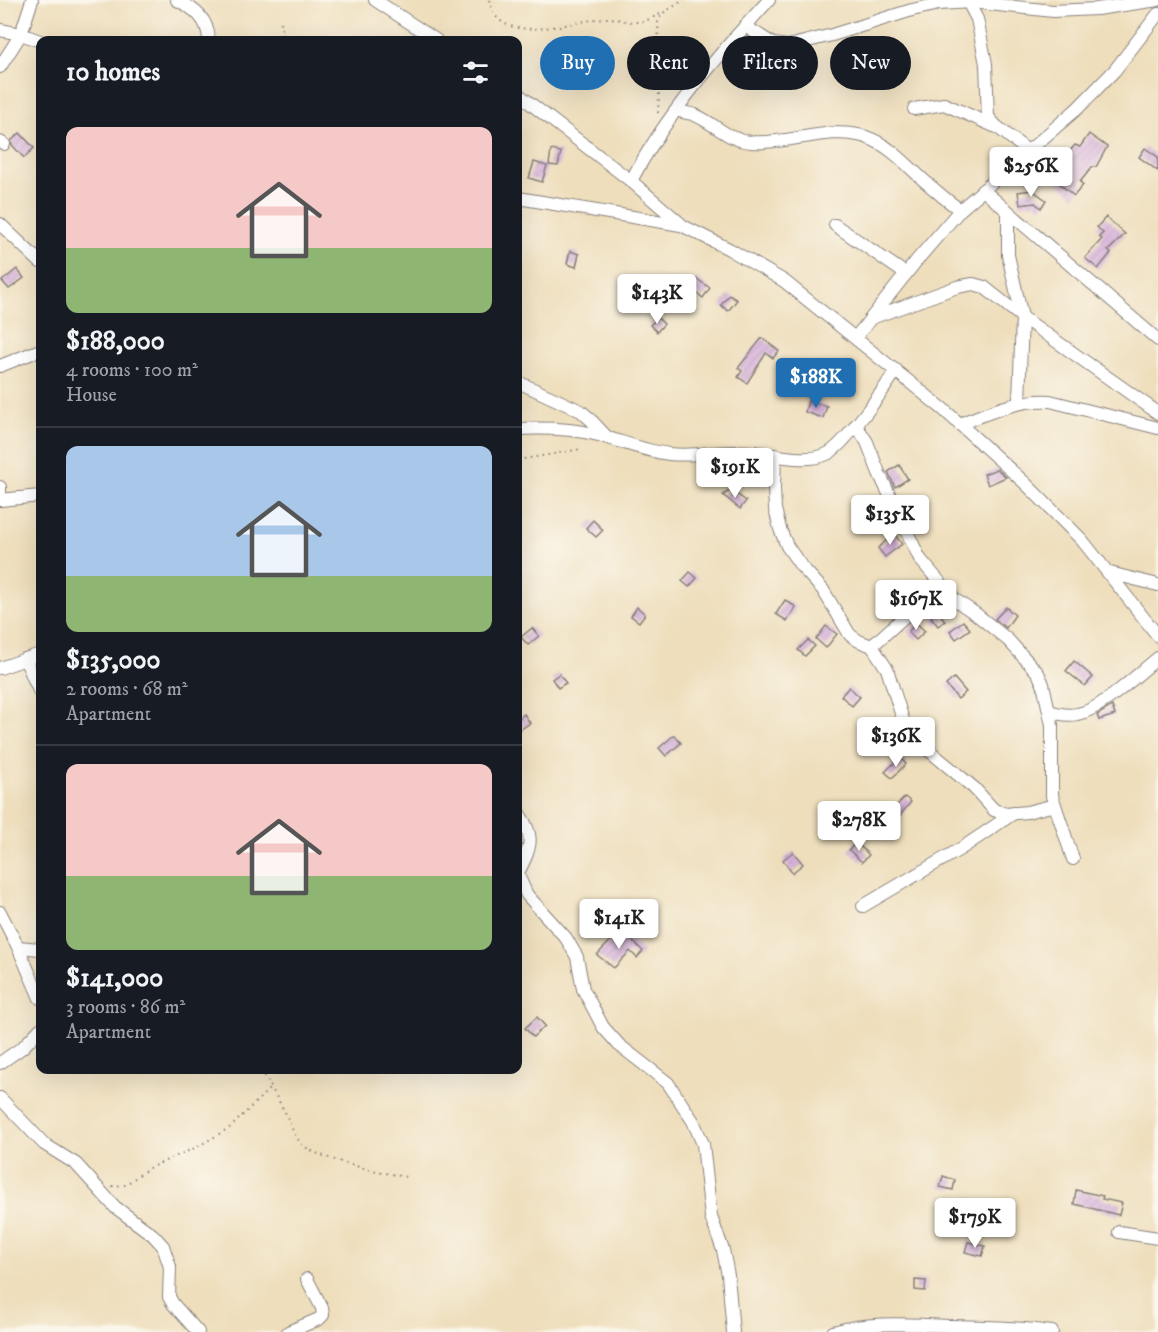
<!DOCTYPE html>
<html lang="en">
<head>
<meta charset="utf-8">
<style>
	body { margin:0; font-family:"IM FELL DW Pica",serif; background:#20242c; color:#f1f3f6; height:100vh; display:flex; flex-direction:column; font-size:22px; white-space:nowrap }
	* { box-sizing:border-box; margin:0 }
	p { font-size:20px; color:#9ea1a6 }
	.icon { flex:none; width:33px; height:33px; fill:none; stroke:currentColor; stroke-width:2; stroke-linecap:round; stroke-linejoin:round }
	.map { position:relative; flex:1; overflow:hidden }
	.drawer { position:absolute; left:36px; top:36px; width:486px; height:1038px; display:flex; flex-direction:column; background:#171b24; border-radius:12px; box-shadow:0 6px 24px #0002 }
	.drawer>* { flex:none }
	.banner { position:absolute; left:540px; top:36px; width:528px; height:54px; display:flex; gap:12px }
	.price { position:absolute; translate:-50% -51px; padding:0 14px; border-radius:6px; background:#fff; color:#222; font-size:20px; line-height:39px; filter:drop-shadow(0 2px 3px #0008) }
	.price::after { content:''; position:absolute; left:50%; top:36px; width:18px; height:14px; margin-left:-9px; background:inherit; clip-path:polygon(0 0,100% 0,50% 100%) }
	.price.current { background:#1f6fb2; color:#fff }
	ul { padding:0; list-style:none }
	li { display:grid; align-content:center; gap:12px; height:318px; padding:0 30px }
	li+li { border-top:2px solid #363941 }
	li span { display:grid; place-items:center; height:186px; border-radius:12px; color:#555 }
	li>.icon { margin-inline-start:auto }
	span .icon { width:108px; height:108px; fill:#fffc; stroke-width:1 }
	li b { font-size:26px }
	h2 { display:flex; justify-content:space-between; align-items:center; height:72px; padding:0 30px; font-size:26px }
	.tag { padding:0 21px; border-radius:27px; background:#171b24; box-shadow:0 6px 24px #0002; font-size:21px; line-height:54px }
	.tag.current { background:#1f6fb2; color:#fff }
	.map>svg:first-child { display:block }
	.building { fill:url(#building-hatch) }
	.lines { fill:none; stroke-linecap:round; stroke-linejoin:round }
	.street-casing { stroke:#88807c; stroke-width:14 }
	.path { stroke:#88807c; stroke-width:2; stroke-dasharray:1.5 4.5; stroke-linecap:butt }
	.street { stroke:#fff; stroke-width:12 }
</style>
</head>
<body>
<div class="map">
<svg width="1158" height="1332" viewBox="0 0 1158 1332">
	<defs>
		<pattern id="building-hatch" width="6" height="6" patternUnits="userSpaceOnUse" patternTransform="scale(1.5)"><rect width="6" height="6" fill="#d8b2db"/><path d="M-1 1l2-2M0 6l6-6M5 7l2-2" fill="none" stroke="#b999bd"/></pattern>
	</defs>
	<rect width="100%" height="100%" fill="#fbf7ec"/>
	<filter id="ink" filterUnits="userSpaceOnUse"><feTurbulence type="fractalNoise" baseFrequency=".0167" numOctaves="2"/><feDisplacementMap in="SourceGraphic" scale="12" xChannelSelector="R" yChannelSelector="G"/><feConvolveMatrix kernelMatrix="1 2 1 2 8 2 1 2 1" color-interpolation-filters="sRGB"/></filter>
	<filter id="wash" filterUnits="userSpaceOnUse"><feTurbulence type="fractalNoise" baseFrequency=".008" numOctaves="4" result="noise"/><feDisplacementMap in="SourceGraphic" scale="24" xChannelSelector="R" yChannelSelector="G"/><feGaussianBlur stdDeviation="1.35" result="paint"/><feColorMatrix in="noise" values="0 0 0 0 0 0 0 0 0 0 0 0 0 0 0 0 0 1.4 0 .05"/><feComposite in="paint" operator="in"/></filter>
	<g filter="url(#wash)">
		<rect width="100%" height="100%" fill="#eedebc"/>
		<g id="blocks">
			<g class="building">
				<polygon points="20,133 34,148 24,158 12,145 11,141"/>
				<polygon points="1089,134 1107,147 1096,167 1092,167 1080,182 1083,185 1074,196 1049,175 1075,145 1080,147"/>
				<polygon points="1145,148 1158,157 1158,171 1139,157"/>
				<polygon points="551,150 561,152 558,166 549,165"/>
				<polygon points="534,162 547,166 542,182 529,178"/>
				<polygon points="1032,190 1046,200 1041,208 1035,203 1020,205 1018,192"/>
				<polygon points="1106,217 1125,234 1108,251 1111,253 1098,269 1085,258 1102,239 1099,237 1103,233 1097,227"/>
				<polygon points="570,251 579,254 576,267 567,264"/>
				<polygon points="17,269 24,278 9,289 2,281"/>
				<polygon points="697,279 710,288 703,298 690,288"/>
				<polygon points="729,295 737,300 728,311 721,305"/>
				<polygon points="658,318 664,324 657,332 650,325"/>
				<polygon points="762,338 779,351 773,358 766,353 747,383 738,377 742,371 738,368"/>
				<polygon points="829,365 837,371 828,382 821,376"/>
				<polygon points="808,401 827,406 823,418 805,412"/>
				<polygon points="727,460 740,460 742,462 736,469"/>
				<polygon points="899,465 908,479 895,487 888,472"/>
				<polygon points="997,469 1006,477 988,485 984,474"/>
				<polygon points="731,490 746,501 740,509 723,495"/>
				<polygon points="593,520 603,530 596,537 586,528"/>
				<polygon points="894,534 902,544 885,557 878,548"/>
				<polygon points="690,572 697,578 689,587 682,581"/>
				<polygon points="785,600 796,607 787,621 776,614"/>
				<polygon points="637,607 645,614 639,622 631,616"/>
				<polygon points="1006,607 1015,615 1006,628 995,619"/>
				<polygon points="938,611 945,621 938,626 931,617"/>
				<polygon points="963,621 970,629 956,639 950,631"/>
				<polygon points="916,623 925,631 916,640 908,632"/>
				<polygon points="826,626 837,634 826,648 816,639"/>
				<polygon points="532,628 539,636 528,645 521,637"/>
				<polygon points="808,640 815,646 805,656 798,650"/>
				<polygon points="1074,661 1093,677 1085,686 1066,671"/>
				<polygon points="559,674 566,683 558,688 552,679"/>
				<polygon points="954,678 966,692 958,699 946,685"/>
				<polygon points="849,687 860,697 852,706 841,696"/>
				<polygon points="1112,706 1115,715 1099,720 1097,715"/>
				<polygon points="524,714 530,723 518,731 518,719"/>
				<polygon points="674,735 681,743 666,756 659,748"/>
				<polygon points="900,757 906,764 892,778 885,772"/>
				<polygon points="905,797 911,802 893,824 898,828 888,838 876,827"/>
				<polygon points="856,842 869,855 862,862 849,850"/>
				<polygon points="793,852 803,864 792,873 783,860"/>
				<polygon points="621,930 643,951 637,958 630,951 614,968 597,955"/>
				<polygon points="537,1017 545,1026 533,1037 525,1028"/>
				<polygon points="943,1176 955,1180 953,1190 940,1187"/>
				<polygon points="1076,1190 1103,1196 1102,1199 1122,1203 1119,1215 1074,1204"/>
				<polygon points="968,1242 985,1246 982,1256 965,1252"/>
				<polygon points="915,1280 926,1281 925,1291 915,1290"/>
			</g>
		</g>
	</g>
	<g filter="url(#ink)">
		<use href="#blocks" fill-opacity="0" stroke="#88807c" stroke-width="1.5"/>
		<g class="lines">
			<g class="street-casing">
				<g id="street">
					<path d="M 177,0 C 195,9 208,19 209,40"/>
					<polyline points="375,0 436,40"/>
					<polyline points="968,2 977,19 986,64 988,117 996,126 1029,152"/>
					<polyline points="745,26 773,44 788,46 832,35 912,10 939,4 971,2 1053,11 1097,9 1158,0"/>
					<polyline points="0,30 21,34 40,41"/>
					<polyline points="0,67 21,34 32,0"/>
					<polyline points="518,94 631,181 681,224"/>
					<polyline points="914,109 944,104 994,126"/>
					<path d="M 677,110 C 683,113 689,113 695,115 C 716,124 728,141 752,142 C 790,145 829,125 866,137 C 892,146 908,167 928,184 C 938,193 949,202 960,210"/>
					<polyline points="0,142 4,144"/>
					<path d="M 631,181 C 666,115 718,55 769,0"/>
					<polyline points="983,190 1158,340"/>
					<polyline points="518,198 681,225 729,249 784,281 943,409 1025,483 1082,540 1158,636"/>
					<polyline points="1008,211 1008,255 1022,317 1019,402"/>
					<polyline points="0,224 40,262"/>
					<polyline points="835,225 906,274"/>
					<polyline points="874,317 957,287 973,284 984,287 1022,317 1158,413"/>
					<polyline points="856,337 917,260 960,210 1078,108 1115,70 1158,14"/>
					<polyline points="0,366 40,350"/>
					<polyline points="518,382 581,411 590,419 606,436"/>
					<path d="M 959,424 C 989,413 1017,399 1050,401 L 1158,428"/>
					<polyline points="856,425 867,442 879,473 920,559 954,599 976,614 1008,640 1038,673 1043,684 1052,725 1052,796 1073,859"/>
					<path d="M 518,429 C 543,428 569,428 594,434 C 619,440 643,451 669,454 C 696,457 723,450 751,452 C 774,454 805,464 827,454 C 843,447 886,387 896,370"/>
					<polyline points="775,455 774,489 775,509 780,529 787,546 801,566 823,590 850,635 859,641 872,646 887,669 904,723 914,738 974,788 994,810 1006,814 1027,812 1055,805"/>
					<polyline points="0,487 0,500"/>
					<polyline points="0,500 40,496"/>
					<polyline points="1110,573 1158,585"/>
					<polyline points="872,646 940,584"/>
					<polyline points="25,659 40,693"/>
					<polyline points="0,668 40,654"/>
					<path d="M 1049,711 C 1058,714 1067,716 1077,714 C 1102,710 1137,674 1158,658"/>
					<path d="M 518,812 C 536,837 531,847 518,873"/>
					<polyline points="518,875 527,895 566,938 577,957 583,989 603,1027 619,1045 668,1083 693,1121 703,1144 711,1217 723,1250 728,1275 733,1332"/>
					<polyline points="863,906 962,848 1014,813"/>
					<polyline points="0,912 18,947 40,998"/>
					<polyline points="18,947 40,949"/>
					<polyline points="0,1063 23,1047 40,1029"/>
					<polyline points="0,1098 44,1144 76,1164 115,1207 153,1235 163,1246 170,1267 169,1297 173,1304 198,1332"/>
					<polyline points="1119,1232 1158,1238"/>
					<polyline points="288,1332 319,1319 323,1315 322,1308 307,1279"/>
					<path d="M 833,1332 C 872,1320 914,1325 954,1326 C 987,1327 1020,1327 1052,1332"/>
				</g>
			</g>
			<g class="path">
				<path d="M 490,0 C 495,50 575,20 605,18 C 616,17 626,23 637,22 C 646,22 655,16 663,13"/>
				<polyline points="281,22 283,40"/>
				<polyline points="658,113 660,74 658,22 663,13 684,0"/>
				<polyline points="518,460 582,449"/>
				<path d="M 262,1070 C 269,1085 278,1099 286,1114 C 290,1123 294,1136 301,1143 C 314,1159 384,1173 406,1177"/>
				<polyline points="112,1186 125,1185 149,1168 197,1147 231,1127 270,1088"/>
			</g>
			<use href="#street" class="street"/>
		</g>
	</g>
</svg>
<b class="price" style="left:1031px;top:198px">$256K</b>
<b class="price" style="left:657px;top:325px">$143K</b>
<b class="price current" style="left:816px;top:409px">$188K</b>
<b class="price" style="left:735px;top:499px">$191K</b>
<b class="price" style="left:890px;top:546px">$135K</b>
<b class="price" style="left:916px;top:631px">$167K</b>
<b class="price" style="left:896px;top:768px">$136K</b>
<b class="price" style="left:859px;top:852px">$278K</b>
<b class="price" style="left:619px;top:950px">$141K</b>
<b class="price" style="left:975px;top:1249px">$179K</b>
<div class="banner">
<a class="tag current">Buy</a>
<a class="tag">Rent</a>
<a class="tag">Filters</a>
<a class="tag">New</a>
</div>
<section class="drawer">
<h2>10 homes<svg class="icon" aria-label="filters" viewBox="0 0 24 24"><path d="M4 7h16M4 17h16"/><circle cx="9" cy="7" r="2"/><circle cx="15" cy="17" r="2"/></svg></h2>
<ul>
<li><span style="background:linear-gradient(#f6c9c9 65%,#8fb573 0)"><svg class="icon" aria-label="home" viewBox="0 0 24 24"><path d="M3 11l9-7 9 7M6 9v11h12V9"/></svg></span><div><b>$188,000</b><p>4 rooms · 100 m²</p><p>House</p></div></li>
<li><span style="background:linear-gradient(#a9c7e8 70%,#8fb573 0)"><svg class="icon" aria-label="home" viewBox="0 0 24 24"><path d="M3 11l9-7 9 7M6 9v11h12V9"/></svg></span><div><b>$135,000</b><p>2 rooms · 68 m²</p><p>Apartment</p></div></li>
<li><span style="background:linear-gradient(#f6c9c9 60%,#8fb573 0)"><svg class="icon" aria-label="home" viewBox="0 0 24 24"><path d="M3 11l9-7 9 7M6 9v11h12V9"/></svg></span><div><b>$141,000</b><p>3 rooms · 86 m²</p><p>Apartment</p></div></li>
</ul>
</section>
</div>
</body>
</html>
